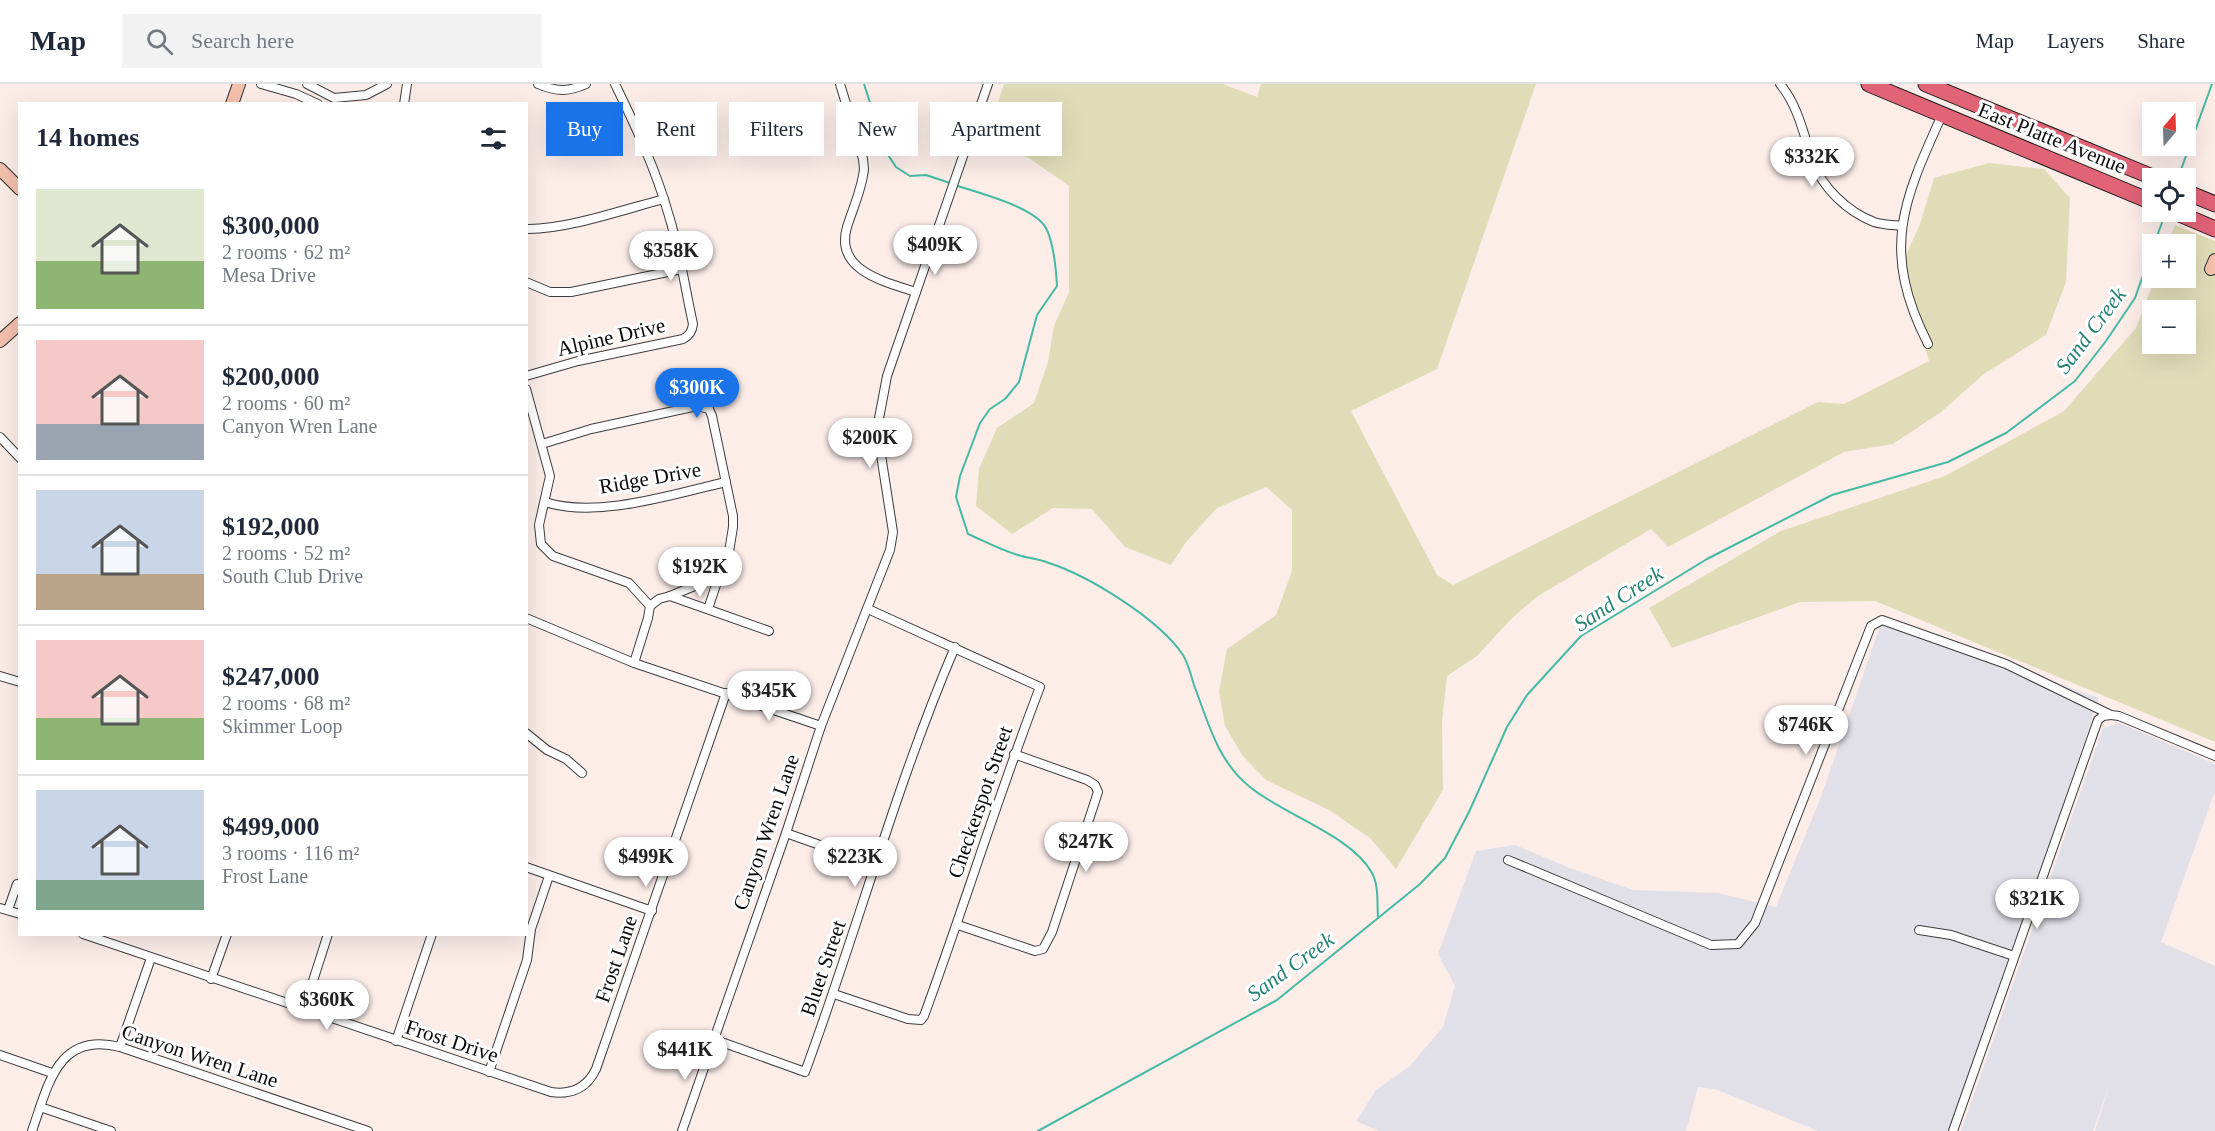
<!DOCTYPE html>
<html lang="en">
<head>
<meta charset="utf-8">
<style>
	body { margin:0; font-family:"Times New Roman",serif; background:#f2f2f3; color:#1f2937; height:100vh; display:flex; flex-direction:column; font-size:22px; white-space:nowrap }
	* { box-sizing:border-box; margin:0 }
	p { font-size:20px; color:#747a83 }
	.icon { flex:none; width:33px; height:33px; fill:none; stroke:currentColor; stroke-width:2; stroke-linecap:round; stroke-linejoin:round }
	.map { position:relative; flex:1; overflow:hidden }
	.details { position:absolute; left:18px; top:18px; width:510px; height:834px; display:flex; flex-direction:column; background:#fff; border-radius:0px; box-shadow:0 6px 24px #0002 }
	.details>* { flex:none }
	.top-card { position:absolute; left:546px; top:18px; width:570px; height:54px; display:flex; gap:12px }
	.needle { width:39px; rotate:19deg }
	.controls { position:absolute; left:2142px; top:18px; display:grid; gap:12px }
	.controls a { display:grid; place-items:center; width:54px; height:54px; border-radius:0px; background:#fff; box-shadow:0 6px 24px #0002; font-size:30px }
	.price { position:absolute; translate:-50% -51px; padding:0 14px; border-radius:21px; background:#fff; color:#222; font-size:20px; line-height:39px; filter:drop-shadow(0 2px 3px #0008) }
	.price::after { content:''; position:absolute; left:50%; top:36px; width:18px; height:14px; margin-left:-9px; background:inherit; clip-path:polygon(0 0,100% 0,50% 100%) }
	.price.current { background:#1a73e8; color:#fff }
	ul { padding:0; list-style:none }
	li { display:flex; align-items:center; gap:18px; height:150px; padding:0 18px }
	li+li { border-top:2px solid #e0e1e3 }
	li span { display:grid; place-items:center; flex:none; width:168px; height:120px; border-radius:0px; color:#555 }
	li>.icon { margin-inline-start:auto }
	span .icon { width:72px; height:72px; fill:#fffc; stroke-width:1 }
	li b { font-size:26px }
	h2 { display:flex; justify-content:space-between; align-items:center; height:72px; padding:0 18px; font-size:26px }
	.pill { padding:0 21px; border-radius:0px; background:#fff; box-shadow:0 6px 24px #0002; font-size:21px; line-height:54px }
	.pill.current { background:#1a73e8; color:#fff }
	header { display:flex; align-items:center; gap:36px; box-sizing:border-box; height:84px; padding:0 30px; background:#fff; border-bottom:2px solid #e0e1e3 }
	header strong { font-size:28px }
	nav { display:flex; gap:33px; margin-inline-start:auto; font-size:21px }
	.search { width:420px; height:54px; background:#f2f2f3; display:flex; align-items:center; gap:15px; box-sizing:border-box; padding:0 21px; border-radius:0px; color:#747a83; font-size:22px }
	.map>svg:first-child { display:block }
	.industrial { fill:#e1dfe8 }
	.green { fill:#e1dcb8; fill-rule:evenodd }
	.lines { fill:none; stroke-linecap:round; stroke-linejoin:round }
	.stream { stroke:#46b9a2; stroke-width:2 }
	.street-casing { stroke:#3d3d3d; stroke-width:10 }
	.secondary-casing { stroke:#2c2c2c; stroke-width:14 }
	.highway-casing { stroke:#1b1b1b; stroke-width:17 }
	.street { stroke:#fff; stroke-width:8 }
	.secondary { stroke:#f4c1ad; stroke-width:12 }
	.highway { stroke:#e06376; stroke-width:15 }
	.labels { text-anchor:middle; stroke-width:6; stroke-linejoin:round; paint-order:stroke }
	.street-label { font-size:21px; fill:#0a0a0a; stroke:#fff }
	.water-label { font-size:22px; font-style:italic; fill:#248373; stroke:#fff }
</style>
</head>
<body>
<header>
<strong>Map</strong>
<div class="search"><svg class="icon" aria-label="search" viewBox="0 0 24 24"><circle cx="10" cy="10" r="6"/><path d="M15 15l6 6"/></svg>Search here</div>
<nav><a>Map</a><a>Layers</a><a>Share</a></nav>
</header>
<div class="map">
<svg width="2215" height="1047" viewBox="0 0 2215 1047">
	<rect width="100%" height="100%" fill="#fcede9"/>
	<g class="industrial">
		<polygon points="1882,536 2099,614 1953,1047 1818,1047 1715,1005 1698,1003 1686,1047 1379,1047 1356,1037 1376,1006 1410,982 1443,943 1455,902 1438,870 1476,767 1515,761 1570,784 1633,806 1718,809 1776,823 1821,713"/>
		<polygon points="2120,639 2215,680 2215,707 2161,858 2215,882 2215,1047 2095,1047 2110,999 2093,1047 1961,1047 2103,644"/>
	</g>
	<g class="green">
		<polygon points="1004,0 1223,0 1257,13 1261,0 1536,0 1437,285 1351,327 1437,491 1453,501 1818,318 1844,320 1929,277 1901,182 1920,140 1934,94 1989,79 2044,85 2070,114 2066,198 2046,251 1984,290 1941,328 1893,360 1844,368 1668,463 1651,445 1538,512 1512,534 1477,572 1447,592 1442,638 1443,706 1396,785 1370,754 1329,726 1266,696 1242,671 1225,642 1219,607 1227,565 1276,531 1292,487 1292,426 1266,403 1217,424 1186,458 1171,481 1125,463 1092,425 1053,424 1012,450 976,422 979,385 997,344 1034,319 1048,278 1054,242 1069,208 1069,102 1029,74 985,56"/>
		<path d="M 2175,141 L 2215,157 L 2215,658 L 1875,517 L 1800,518 L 1672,564 L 1649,524 L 1781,447 L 1945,392 L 2064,327 L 2136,244 L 2155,194 L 2186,194 L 2186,160 L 2167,160 ZM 2152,226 L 2186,226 L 2186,260 L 2152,260 Z"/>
	</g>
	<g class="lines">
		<g class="stream">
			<polyline points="864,0 886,68 896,83 910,92 926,91 950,99"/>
			<polyline points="2178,94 2212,0"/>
			<path d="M 955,101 C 978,109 1037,123 1047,146 C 1054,162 1056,184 1057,202 L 1037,231 L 1019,298 L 1005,315 L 990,325 L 980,339 L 960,392 L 956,413 L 968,450 C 984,457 1001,466 1018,471 C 1028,474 1039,475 1049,479 C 1089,492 1159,535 1183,571 C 1188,579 1191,591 1194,601 C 1208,638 1218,678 1250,703 C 1284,731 1351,751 1372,789 C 1379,802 1377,820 1378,834"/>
			<polyline points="2154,160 2166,128"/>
			<polyline points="1038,1047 1277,916 1420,800 1445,774 1469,728 1507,643 1527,611 1581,552 1707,475 1832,411 1948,378 2006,349 2075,297 2106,257 2135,214 2152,166"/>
		</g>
		<g class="street-casing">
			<g id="street">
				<polyline points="261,0 296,10 318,20"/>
				<polyline points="307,0 334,14 366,11 387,0"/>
				<path d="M 538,0 C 557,8 568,8 586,0"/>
				<path d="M 840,0 L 863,75 L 864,85 C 862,105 853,124 847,143 C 834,187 886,198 916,208"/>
				<path d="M 1780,0 C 1799,23 1803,50 1813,77 C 1822,104 1848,128 1874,138 C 1883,141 1893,141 1902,142"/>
				<polyline points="404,20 407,0"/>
				<path d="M 526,145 C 566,146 625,125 664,115"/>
				<polyline points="526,198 550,208 571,208 682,185"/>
				<path d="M 1928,260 C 1881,167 1902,119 1942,31"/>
				<path d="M 526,292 L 578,277 L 683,255 C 690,251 692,247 693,240 C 685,204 680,167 669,132 C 656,86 636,43 615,0"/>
				<polyline points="526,305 550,392 539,441 541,460 553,472 629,499 650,522 659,515 670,512 769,547"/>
				<polyline points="0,353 20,374"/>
				<polyline points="542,360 591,345 697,322 709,325 712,332 733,432 733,443 729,468 719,492 708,525"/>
				<path d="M 545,418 C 597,435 673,410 726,398"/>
				<polyline points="670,512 719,492"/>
				<polyline points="526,534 634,579 821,642"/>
				<polyline points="634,579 648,534 650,522"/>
				<polyline points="0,592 20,598"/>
				<polyline points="526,649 547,666 566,675 582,689"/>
				<polyline points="786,749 876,781"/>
				<polyline points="1508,776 1711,861 1738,860 1755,839 1871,542 1882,536 2006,580 2111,631 2119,632 2215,672"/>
				<polyline points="526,783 652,827"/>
				<polyline points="0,824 20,830"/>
				<polyline points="8,826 17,800"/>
				<polyline points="958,841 1035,867 1043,865 1052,848 1098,708 1095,701 1087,696 1014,670"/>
				<polyline points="1919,846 1951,851 2014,872"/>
				<path d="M 83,850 L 551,1008 C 571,1011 587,1004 596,985 L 726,609"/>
				<polyline points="211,895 227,850"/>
				<path d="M 834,910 L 908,935 L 921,936 L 924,932 C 964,823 998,712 1040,603 L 868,525"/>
				<polyline points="304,925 328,850"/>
				<path d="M 713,955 L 805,988 C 857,847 896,701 955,563"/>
				<polyline points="396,957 432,850"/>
				<polyline points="120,963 151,874"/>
				<polyline points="0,971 52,989"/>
				<polyline points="489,988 527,876 531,845 549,792"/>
				<polyline points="40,1023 111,1047"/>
				<path d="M 32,1047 C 48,1002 57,947 120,963 L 368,1047"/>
				<polyline points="682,1047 786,749 821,642 890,466 893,448 877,345 887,292 988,0"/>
				<polyline points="1953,1047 2098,636 2103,632 2111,631"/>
			</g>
		</g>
		<g class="secondary-casing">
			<g id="secondary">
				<polyline points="232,20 239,0"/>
				<polyline points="0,85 20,105"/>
				<polyline points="2211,185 2215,176"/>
				<polyline points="0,257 20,239"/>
			</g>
		</g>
		<g class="highway-casing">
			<g id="highway">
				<polyline points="1869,0 2152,118"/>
				<polyline points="1926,0 2155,94"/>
				<polyline points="2186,108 2215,120"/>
				<polyline points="2175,128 2215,145"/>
			</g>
		</g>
		<use href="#street" class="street"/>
		<use href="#secondary" class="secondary"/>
		<use href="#highway" class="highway"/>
	</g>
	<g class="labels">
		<g class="street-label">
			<text transform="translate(2052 54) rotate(22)" y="7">East Platte Avenue</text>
			<text transform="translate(611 253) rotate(-13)" y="7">Alpine Drive</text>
			<text transform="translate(650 394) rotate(-10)" y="7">Ridge Drive</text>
			<text transform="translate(980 718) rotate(-71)" y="7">Checkerspot Street</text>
			<text transform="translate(766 748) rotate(-71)" y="7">Canyon Wren Lane</text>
			<text transform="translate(616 875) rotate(-71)" y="7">Frost Lane</text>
			<text transform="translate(823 884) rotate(-71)" y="7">Bluet Street</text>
			<text transform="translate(452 957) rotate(18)" y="7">Frost Drive</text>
			<text transform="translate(200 972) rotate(18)" y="7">Canyon Wren Lane</text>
		</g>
		<g class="water-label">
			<text transform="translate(2090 246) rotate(-53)" y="8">Sand Creek</text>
			<text transform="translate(1618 514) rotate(-33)" y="8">Sand Creek</text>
			<text transform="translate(1290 882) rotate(-36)" y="8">Sand Creek</text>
		</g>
	</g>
</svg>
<div class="controls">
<a><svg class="needle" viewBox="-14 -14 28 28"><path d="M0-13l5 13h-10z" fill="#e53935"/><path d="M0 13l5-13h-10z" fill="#747a83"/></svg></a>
<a><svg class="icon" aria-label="locate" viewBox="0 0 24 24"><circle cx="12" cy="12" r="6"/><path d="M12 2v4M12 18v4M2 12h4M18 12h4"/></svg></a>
<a>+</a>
<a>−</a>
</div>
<b class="price" style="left:1812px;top:104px">$332K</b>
<b class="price" style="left:935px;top:192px">$409K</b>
<b class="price" style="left:671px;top:198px">$358K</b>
<b class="price current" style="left:697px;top:335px">$300K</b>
<b class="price" style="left:870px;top:385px">$200K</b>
<b class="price" style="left:700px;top:514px">$192K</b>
<b class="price" style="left:769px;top:638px">$345K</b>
<b class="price" style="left:1806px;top:672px">$746K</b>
<b class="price" style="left:1086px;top:789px">$247K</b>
<b class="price" style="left:646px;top:804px">$499K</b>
<b class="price" style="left:855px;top:804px">$223K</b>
<b class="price" style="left:2037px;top:846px">$321K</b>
<b class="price" style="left:327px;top:947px">$360K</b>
<b class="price" style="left:685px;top:997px">$441K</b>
<div class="top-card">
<a class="pill current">Buy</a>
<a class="pill">Rent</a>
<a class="pill">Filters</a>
<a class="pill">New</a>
<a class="pill">Apartment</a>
</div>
<section class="details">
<h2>14 homes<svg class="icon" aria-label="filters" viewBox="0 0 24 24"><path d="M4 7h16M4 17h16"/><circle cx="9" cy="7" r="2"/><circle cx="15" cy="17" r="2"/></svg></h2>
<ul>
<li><span style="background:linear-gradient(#dfe7d0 60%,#8fb573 0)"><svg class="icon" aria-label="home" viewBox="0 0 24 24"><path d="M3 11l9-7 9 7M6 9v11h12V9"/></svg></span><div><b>$300,000</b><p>2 rooms · 62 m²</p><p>Mesa Drive</p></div></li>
<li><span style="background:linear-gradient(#f6c9c9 70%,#9aa5b1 0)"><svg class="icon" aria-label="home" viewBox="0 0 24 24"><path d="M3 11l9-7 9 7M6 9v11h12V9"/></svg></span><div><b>$200,000</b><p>2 rooms · 60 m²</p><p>Canyon Wren Lane</p></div></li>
<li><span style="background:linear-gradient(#c9d6e8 70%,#b9a48a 0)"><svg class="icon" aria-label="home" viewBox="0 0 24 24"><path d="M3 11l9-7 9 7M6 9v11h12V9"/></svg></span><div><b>$192,000</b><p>2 rooms · 52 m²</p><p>South Club Drive</p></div></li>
<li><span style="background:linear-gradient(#f6c9c9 65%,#8fb573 0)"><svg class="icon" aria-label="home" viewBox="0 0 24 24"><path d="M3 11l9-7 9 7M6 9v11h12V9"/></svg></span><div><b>$247,000</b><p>2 rooms · 68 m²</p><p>Skimmer Loop</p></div></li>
<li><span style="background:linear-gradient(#c9d6e8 75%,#7fa58c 0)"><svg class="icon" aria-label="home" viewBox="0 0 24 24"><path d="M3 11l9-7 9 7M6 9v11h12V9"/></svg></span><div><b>$499,000</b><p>3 rooms · 116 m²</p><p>Frost Lane</p></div></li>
</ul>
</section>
</div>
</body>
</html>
